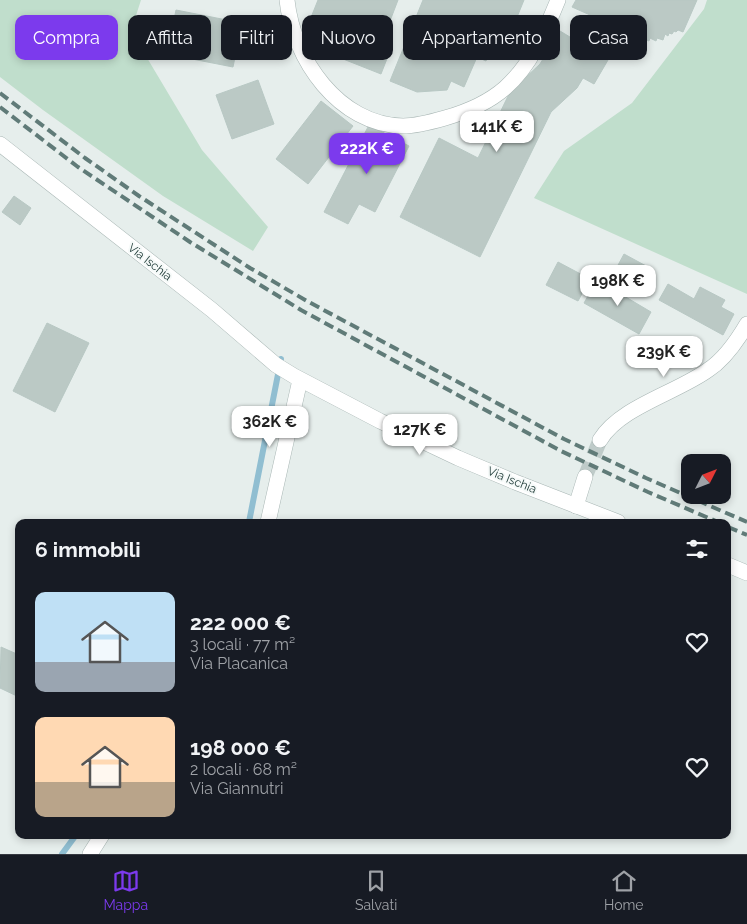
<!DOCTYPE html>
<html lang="it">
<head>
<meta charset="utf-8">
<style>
	body { margin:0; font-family:Raleway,sans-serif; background:#20242c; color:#f1f3f6; height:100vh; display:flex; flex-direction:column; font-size:19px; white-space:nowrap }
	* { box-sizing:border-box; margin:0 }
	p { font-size:16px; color:#9ea1a6 }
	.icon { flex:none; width:28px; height:28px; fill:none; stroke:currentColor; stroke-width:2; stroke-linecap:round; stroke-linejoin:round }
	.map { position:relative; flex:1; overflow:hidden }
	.side { position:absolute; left:15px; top:519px; width:716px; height:320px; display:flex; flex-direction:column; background:#171b24; border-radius:10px; box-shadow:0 2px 8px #0003 }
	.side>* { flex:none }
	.banner { position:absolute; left:15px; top:15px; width:718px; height:45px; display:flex; gap:10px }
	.needle { width:32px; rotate:48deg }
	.buttons { position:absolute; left:681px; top:454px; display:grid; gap:10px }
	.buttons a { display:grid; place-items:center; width:50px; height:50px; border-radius:10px; background:#171b24; box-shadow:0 2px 8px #0003; font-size:25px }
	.price { position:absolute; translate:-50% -42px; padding:0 11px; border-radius:10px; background:#fff; color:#222; font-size:16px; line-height:32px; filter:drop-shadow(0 1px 2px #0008) }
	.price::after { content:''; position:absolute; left:50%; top:30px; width:15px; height:11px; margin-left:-8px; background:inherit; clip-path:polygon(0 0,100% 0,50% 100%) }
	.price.current { background:#7c3aed; color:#fff }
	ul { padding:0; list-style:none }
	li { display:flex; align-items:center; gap:15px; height:125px; padding:0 20px }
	li span { display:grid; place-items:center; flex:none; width:140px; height:100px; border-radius:10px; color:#555 }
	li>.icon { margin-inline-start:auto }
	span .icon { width:60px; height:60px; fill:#fffc; stroke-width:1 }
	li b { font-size:21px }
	h2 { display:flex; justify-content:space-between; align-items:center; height:60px; padding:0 20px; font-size:21px }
	.pill { padding:0 18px; border-radius:10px; background:#171b24; box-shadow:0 2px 8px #0003; font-size:18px; line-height:45px }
	.pill.current { background:#7c3aed; color:#fff }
	.tabs { display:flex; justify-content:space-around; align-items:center; height:70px; border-top:1px solid #363941; background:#171b24; font-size:14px; color:#9ea1a6 }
	.tabs a { display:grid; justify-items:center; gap:2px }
	.tabs .current { color:#7c3aed }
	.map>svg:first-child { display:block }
	.green { fill:#c0decc }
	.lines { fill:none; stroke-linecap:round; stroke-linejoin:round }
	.stream { stroke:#90bed1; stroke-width:6 }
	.building { fill:#bbc9c5; stroke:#b8c8c4 }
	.minor-tunnel { stroke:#bfcbc9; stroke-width:15; stroke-dasharray:15 8; stroke-linecap:butt }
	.minor-casing { stroke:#a8b6b4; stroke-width:16 }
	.minor { stroke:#fff; stroke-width:15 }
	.rail { stroke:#607b78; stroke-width:4; stroke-dasharray:10 5; stroke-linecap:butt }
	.labels { text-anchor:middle; stroke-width:4; stroke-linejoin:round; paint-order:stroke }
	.street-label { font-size:12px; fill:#25403d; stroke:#f6faf9 }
</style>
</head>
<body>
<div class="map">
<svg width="747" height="854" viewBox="0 0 747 854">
	<rect width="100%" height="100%" fill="#e6eeec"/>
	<g class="green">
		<polygon points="0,0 141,0 131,31 202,150 268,227 253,251 163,196 43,110 0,77"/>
		<polygon points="707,0 747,0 747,294 534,198 564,151 632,103 704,9"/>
	</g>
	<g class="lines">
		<g class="stream">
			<polyline points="249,522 281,359"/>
			<polyline points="62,854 76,835"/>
		</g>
	</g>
	<g class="building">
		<polygon points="318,0 398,0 380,47 390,51 381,74 333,55 319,34 323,25 310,20"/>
		<polygon points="423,0 524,0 515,22 504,17 486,61 477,57 464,87 451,81 447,90 417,92 390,81"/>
		<polygon points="576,0 697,0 683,32 678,30 676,32 674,31 672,34 669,33 668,36 665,34 663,40 657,38 656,41 650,38 649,41 572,7"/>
		<polygon points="176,10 242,23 233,67 187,58 188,53 168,49"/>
		<polygon points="560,31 608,60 594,84 583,78 577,88 551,112 480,257 400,217 439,138 478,158 510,92 540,64"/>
		<polygon points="258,80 274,124 232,139 216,95"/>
		<polygon points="321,101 353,126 308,184 276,159"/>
		<polygon points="369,125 409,146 375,212 359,204 348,224 324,212"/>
		<polygon points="14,196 31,208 20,225 2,212"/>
		<polygon points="624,254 648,267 634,293 610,280"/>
		<polygon points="558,262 590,279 578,301 546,285"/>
		<polygon points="597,280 651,312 639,334 584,303"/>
		<polygon points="668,284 694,299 700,287 725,300 721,307 734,314 723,335 659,300"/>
		<polygon points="47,323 89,343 55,412 13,391"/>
		<polygon points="1,647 19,655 19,697 0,688"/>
	</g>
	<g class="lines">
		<polyline class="minor-tunnel" points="585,477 600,440"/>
		<g class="minor-casing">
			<g id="minor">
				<path d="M 287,0 C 293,59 339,125 403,126 C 417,126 431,122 445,118 C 466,112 488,103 505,88 C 531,65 545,32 558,0"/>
				<polyline points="0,144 212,310 276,365 294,376 380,421 458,458 515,482 618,522"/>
				<path d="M 600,440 C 620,407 676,393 708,370 C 725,359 737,341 747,324"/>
				<polyline points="576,506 585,477"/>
				<polyline points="268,522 300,380"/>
				<polyline points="728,565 747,573"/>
				<polyline points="90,854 102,835"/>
			</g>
		</g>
		<use href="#minor" class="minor"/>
		<g class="rail">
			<polyline points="0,93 85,158 139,196 250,268 307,301 564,439 646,478 747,522"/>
			<polyline points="0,107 78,167 190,242 301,310 561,451 648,492 718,522"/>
			<polyline points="728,527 747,535"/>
		</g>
	</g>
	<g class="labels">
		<g class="street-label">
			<text transform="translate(150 262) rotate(38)" y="4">Via Ischia</text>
			<text transform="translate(512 480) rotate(22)" y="4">Via Ischia</text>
		</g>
	</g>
</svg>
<div class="buttons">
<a><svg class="needle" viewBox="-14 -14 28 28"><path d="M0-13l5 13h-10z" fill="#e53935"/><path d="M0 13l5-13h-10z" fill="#9ea1a6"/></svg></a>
</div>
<b class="price" style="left:497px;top:153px">141K €</b>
<b class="price current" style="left:367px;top:175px">222K €</b>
<b class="price" style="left:618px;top:307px">198K €</b>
<b class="price" style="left:664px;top:378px">239K €</b>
<b class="price" style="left:270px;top:448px">362K €</b>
<b class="price" style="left:420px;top:456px">127K €</b>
<div class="banner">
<a class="pill current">Compra</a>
<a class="pill">Affitta</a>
<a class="pill">Filtri</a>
<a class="pill">Nuovo</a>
<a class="pill">Appartamento</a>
<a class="pill">Casa</a>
</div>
<section class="side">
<h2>6 immobili<svg class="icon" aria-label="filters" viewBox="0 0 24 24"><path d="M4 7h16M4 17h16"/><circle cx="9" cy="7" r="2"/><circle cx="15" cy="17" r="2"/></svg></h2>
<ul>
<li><span style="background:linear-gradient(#bfe0f5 70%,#9aa5b1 0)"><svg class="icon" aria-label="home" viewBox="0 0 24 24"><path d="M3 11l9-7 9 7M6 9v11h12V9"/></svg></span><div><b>222 000 €</b><p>3 locali · 77 m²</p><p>Via Placanica</p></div><svg class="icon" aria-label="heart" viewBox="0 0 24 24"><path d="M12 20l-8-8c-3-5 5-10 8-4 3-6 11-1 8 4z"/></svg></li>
<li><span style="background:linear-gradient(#ffd9b3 65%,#b9a48a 0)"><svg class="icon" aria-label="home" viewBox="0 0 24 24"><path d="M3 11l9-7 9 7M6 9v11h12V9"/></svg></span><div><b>198 000 €</b><p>2 locali · 68 m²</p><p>Via Giannutri</p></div><svg class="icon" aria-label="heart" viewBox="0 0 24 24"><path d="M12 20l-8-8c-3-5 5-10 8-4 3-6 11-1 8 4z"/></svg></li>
</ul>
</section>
</div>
<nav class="tabs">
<a class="current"><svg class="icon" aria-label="map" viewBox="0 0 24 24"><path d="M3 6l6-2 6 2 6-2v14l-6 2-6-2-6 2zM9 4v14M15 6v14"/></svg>Mappa</a>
<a><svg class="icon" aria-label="saved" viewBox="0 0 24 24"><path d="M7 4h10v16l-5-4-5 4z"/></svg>Salvati</a>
<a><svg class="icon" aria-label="home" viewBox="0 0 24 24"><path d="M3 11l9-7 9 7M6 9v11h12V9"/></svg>Home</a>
</nav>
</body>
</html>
